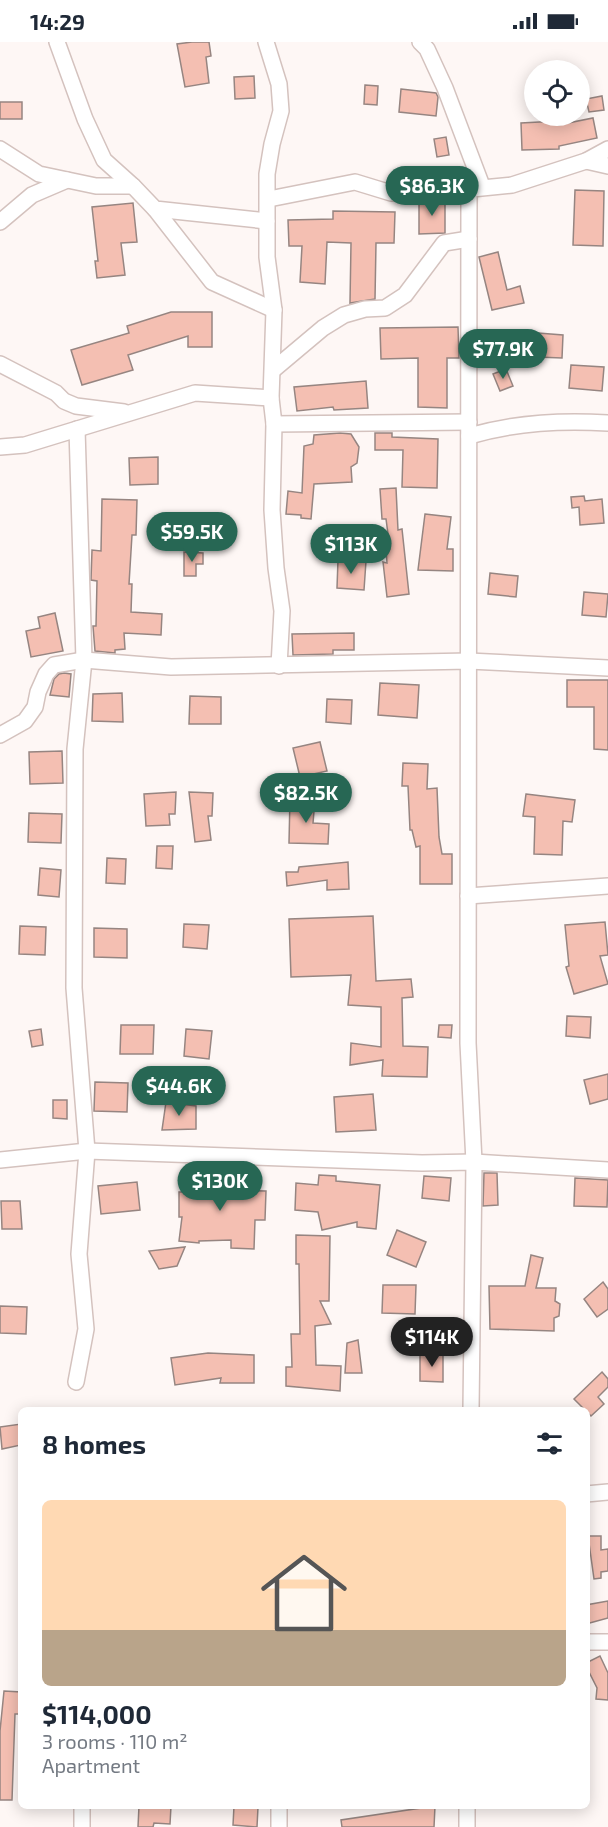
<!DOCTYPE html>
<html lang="en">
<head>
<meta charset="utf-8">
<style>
	body { margin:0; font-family:"Exo 2",sans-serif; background:#f6f6f7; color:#1f2937; height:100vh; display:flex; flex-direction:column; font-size:22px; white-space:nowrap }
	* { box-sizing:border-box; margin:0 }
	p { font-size:20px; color:#747a83 }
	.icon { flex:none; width:33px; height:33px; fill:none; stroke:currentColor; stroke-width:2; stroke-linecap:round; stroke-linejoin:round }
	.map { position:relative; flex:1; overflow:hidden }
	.drawer { position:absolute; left:18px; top:1365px; width:572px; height:402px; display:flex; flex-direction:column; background:#fff; border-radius:9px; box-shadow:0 3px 15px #0003 }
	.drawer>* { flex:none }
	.buttons { position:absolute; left:524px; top:18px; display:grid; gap:12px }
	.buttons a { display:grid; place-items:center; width:66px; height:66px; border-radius:50%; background:#fff; box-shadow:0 3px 15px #0003; font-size:30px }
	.price { position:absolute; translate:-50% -51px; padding:0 14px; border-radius:21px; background:#276754; color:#fff; font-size:20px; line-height:39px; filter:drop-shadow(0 2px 3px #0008) }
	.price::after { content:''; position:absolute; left:50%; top:36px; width:18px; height:14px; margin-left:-9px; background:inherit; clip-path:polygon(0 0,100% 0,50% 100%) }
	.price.selected { background:#222; color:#fff }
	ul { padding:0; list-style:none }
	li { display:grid; align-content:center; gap:12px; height:318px; padding:0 24px }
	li+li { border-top:2px solid #e0e1e3 }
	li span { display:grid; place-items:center; height:186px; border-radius:9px; color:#555 }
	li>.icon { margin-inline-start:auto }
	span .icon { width:108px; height:108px; fill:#fffc; stroke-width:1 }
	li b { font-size:26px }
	h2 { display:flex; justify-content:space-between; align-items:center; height:72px; padding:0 24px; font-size:26px }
	.status { display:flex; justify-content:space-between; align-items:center; height:42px; padding:0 30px; background:#fff; direction:ltr }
	.status svg { height:16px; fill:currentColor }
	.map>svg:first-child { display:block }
	.building { fill:#f4bfb2; stroke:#968581; stroke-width:1.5 }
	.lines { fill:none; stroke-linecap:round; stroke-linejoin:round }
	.minor-casing { stroke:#d4c2be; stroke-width:18 }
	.minor { stroke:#fff; stroke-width:15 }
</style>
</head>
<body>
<div class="status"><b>14:29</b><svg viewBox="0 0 49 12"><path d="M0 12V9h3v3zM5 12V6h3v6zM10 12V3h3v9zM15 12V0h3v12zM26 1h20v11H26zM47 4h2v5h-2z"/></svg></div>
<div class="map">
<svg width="608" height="1785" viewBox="0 0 608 1785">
	<rect width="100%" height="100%" fill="#fef7f5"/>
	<g class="building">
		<polygon points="192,0 209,0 211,14 206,15 209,41 185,45 177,2"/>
		<polygon points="254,34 255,56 235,57 234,35"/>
		<polygon points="365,43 378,44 377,63 364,62"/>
		<polygon points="401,47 436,51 438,55 436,74 399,70"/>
		<polygon points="602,54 604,68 589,70 586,57"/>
		<rect x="0" y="60" width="22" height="17"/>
		<polygon points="593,76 597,96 559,104 559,107 522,108 521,81 558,79 558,83"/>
		<polygon points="446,95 449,113 437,115 434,97"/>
		<polygon points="575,148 604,149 603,204 573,203"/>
		<polygon points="441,158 441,161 445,161 445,191 419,192 419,159"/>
		<polygon points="133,161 137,200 121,201 125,233 97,236 95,219 98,219 92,165"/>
		<polygon points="333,169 395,170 394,201 376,201 375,257 350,261 351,201 327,200 325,242 300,240 302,204 289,204 288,178 333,177"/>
		<polygon points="498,210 507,248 520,244 524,261 492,268 479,215"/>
		<polygon points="171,270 212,270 212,305 188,305 188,294 128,313 133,328 82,343 71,308 129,291 127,284"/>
		<polygon points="458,285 459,316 447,316 447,366 418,365 418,316 381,317 380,286"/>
		<polygon points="538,291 563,293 562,316 537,315"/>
		<polygon points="571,323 604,325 602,349 569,346"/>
		<polygon points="506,327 513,344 500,349 493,332"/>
		<polygon points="366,339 368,366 334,368 333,365 297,369 294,345"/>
		<polygon points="340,391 351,392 359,405 357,421 351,425 352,440 314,442 311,477 301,476 301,473 286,472 288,449 302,451 304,404 313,402 314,393"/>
		<polygon points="375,391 392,391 392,395 438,397 437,446 402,445 403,408 375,408"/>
		<polygon points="158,415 158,442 130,443 129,416"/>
		<polygon points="396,446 398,488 402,487 409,552 387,555 383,520 387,521 386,507 390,507 386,477 382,477 380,447"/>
		<polygon points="584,454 585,459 602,457 604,481 580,483 579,465 572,466 571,455"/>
		<polygon points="102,457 137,458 136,493 132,493 129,542 132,542 131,570 162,572 161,593 124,591 125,607 115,608 115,611 95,609 93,584 96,584 97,539 91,538 92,508 101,509"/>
		<polygon points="425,472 451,475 447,507 453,507 453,529 418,528"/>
		<polygon points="184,510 203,511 203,522 196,522 196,534 184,534"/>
		<polygon points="338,518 366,519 364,548 337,546"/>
		<polygon points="490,531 518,534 516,555 488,552"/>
		<polygon points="584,550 608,552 606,575 582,573"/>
		<polygon points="55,571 63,609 31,615 26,589 40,586 38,575"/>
		<polygon points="354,591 354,608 333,608 333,612 293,613 292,592"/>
		<polygon points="64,631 71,632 69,655 50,653 54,637 59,632"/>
		<polygon points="567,638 608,638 608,708 594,707 594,665 567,665"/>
		<polygon points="380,641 419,643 417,676 378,673"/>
		<polygon points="122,651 123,680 92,679 93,652"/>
		<polygon points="190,654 221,655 221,682 189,682"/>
		<polygon points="327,657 352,658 351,682 326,680"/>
		<polygon points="320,700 327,729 300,735 293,706"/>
		<polygon points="62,709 63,741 30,742 29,710"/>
		<polygon points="403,721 428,722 427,747 437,746 439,795 442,812 452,812 452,842 420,842 420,804 416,805 412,788 410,788 408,744 402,744"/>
		<polygon points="176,750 175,772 169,772 170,783 146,784 144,752"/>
		<polygon points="189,750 213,751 212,774 208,774 211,798 195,800"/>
		<polygon points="526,752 575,758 572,780 563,779 562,813 534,812 535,775 523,774"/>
		<polygon points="290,756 315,757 313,781 329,782 328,802 289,801"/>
		<polygon points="29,771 62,772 61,801 28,800"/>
		<polygon points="157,804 173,804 172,827 156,826"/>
		<polygon points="107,816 126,817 125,842 106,841"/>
		<polygon points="348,820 349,847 327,848 327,838 287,844 286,830 298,830 299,825"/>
		<polygon points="40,826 61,828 59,855 38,853"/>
		<polygon points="373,874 376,939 411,937 413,955 402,956 403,1004 428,1005 427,1035 382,1034 383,1018 350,1023 351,1001 381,1005 381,965 348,963 351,933 291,935 289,877"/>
		<polygon points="605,880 608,913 600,914 608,942 574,952 566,925 569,924 565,883"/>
		<polygon points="184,882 209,883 207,907 183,905"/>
		<polygon points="20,884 46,885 45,913 19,912"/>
		<polygon points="94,886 127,887 127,916 94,915"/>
		<polygon points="567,974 591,975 590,996 566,994"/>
		<polygon points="121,983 154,983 153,1012 120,1012"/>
		<polygon points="439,983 452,983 451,996 438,995"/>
		<polygon points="41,987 43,1003 32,1005 29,989"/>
		<polygon points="186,987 212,989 209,1017 184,1014"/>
		<polygon points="608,1032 608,1057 590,1062 584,1038"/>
		<polygon points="95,1040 128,1041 127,1070 94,1069"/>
		<polygon points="373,1052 376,1088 336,1090 334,1055"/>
		<polygon points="53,1058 67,1058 67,1077 53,1076"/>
		<polygon points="166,1060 196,1064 196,1087 162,1088"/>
		<polygon points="194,1124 218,1125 217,1148 266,1149 265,1178 255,1178 254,1207 231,1206 231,1198 199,1199 199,1201 179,1199 182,1175 179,1175 179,1150 193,1150"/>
		<polygon points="484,1131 497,1131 498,1163 483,1164"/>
		<polygon points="319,1133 336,1134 336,1139 380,1143 376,1187 357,1185 357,1180 322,1188 318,1170 295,1168 296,1141 318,1143"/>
		<polygon points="424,1134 451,1136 449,1159 422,1156"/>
		<polygon points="575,1136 608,1138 607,1165 574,1164"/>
		<polygon points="137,1140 140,1168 101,1172 98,1144"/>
		<polygon points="1,1159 20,1159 22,1187 2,1187"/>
		<polygon points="397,1188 426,1200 416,1225 387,1213"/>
		<polygon points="296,1193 330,1194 329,1259 320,1259 331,1282 315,1284 316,1323 341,1324 340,1349 286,1344 286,1325 292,1325 291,1292 300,1292 299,1222 296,1222"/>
		<polygon points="185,1205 177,1224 159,1227 149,1209"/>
		<polygon points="531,1213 543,1216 536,1246 556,1246 555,1259 560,1262 559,1274 554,1276 554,1289 490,1287 489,1244 525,1244"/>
		<polygon points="603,1240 608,1247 608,1267 597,1275 584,1257"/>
		<polygon points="383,1243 416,1243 415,1272 382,1271"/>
		<polygon points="0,1264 27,1265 26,1292 0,1291"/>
		<polygon points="358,1298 362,1331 345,1331 347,1301"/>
		<polygon points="208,1311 254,1313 254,1341 220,1341 221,1336 175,1343 171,1316"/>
		<polygon points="420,1312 443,1312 443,1340 420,1339"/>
		<polygon points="602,1330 608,1337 608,1345 598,1355 604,1362 591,1374 574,1357"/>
		<polygon points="21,1382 21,1403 2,1407 0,1385"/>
		<polygon points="588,1494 601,1494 601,1508 608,1507 608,1529 601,1530 601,1536 594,1537"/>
		<polygon points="608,1559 608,1576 586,1582 586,1563"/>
		<polygon points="600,1614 608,1631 608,1658 596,1657 597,1646 586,1624 586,1621"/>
		<polygon points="4,1649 21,1650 21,1672 15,1672 12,1758 0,1758 0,1689"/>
		<polygon points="139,1764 171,1764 170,1782 154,1781 153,1785 138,1785"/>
		<polygon points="234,1764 258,1765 257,1785 233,1783"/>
		<polygon points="435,1764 434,1785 342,1785 341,1778"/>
	</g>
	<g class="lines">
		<g class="minor-casing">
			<g id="minor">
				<polyline points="57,0 85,77 104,118 133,144 155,167 267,179"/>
				<polyline points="266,0 279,42 281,69 272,102 267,132 267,215 274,268 271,356 274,382 469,380"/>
				<polyline points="420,0 427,7 445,46 482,144"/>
				<polyline points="0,107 39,132 96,144 133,144"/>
				<polyline points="586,119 608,124"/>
				<polyline points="269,157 355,140 391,151 472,147"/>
				<polyline points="155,167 212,240 274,268"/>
				<polyline points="0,180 32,153 67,138"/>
				<polyline points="0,322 56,351 64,359 76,364 124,370"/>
				<polyline points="273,328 323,286 344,273 365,267 385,266 405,253 444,201 469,197"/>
				<polyline points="274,382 272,468 276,526 282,569 279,624"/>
				<path d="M 469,394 C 513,381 562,378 608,381"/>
				<polyline points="0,405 25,403 195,351 271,356"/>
				<polyline points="0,693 25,679 35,665 38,650 46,632 54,623 84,618 171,625 469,619 608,626"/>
				<polyline points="468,854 608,844"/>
				<polyline points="0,1118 87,1109 422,1121 474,1120 608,1128"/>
				<polyline points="76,1340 86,1287 79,1212 87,1109 74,946 75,707 84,618 77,387"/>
				<polyline points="471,1368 474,1120 468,1001 469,152 472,147 512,143 586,119 608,107"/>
				<polyline points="586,1452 608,1450"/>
				<polyline points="586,1600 608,1600"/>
				<polyline points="279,1764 279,1785"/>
				<polyline points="82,1785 82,1764"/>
				<polyline points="467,1785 467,1764"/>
			</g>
		</g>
		<use href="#minor" class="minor"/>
	</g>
</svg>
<div class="buttons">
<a><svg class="icon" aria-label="locate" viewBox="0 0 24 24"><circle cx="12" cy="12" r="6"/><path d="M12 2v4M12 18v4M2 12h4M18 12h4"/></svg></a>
</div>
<b class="price" style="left:432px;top:175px">$86.3K</b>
<b class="price" style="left:503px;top:338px">$77.9K</b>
<b class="price" style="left:192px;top:521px">$59.5K</b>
<b class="price" style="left:351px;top:533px">$113K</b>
<b class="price" style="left:306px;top:782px">$82.5K</b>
<b class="price" style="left:179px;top:1075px">$44.6K</b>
<b class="price" style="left:220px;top:1170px">$130K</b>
<b class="price selected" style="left:432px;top:1326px">$114K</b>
<section class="drawer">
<h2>8 homes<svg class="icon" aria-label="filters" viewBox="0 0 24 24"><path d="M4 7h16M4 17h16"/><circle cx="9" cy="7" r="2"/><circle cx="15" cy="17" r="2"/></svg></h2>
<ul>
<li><span style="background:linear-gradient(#ffd9b3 70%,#b9a48a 0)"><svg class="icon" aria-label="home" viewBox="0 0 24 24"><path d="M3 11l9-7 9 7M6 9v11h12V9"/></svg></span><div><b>$114,000</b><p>3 rooms · 110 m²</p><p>Apartment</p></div></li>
</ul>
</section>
</div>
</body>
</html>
